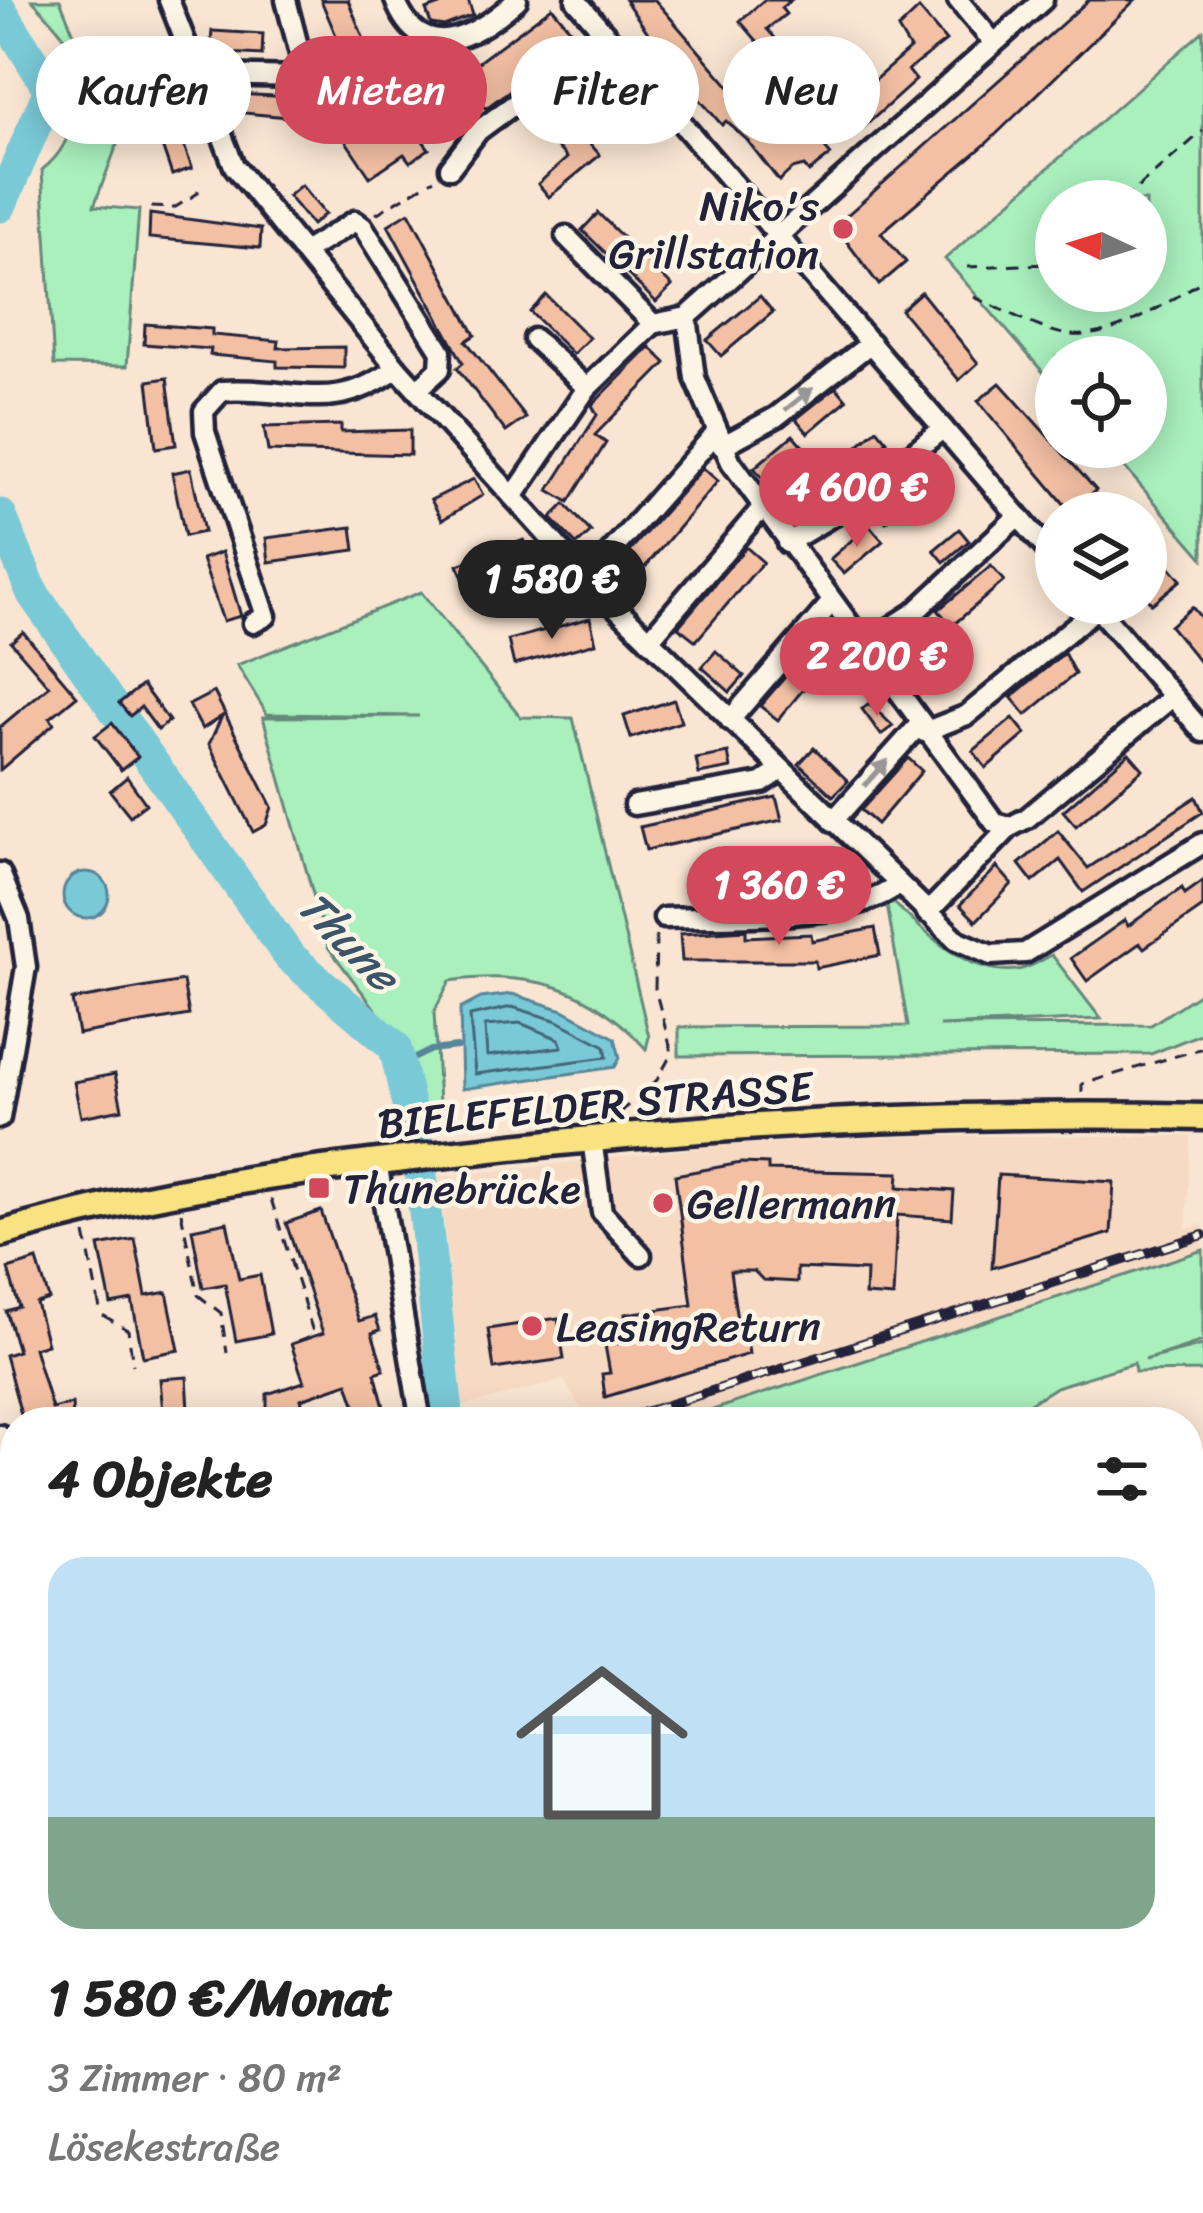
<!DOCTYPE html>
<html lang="de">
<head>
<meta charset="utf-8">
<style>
	body { margin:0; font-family:Sriracha,sans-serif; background:#f6f6f6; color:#222; height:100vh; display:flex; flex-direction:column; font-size:45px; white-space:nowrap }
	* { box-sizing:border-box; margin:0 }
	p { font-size:39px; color:#767676 }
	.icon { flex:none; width:66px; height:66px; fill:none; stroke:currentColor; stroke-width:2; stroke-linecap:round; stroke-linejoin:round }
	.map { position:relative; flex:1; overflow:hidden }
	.sheet { position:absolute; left:0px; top:1407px; width:1203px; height:807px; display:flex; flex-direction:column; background:#fff; border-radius:48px 48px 0 0; box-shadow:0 6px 30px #0003 }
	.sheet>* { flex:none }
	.hud { position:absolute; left:36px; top:36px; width:1131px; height:108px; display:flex; gap:24px }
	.needle { width:78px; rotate:274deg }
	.buttons { position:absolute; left:1035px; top:180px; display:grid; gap:24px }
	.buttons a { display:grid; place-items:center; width:132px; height:132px; border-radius:50%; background:#fff; box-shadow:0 6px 30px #0003; font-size:60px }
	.price { position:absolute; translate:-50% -102px; padding:0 27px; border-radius:42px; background:#d1495b; color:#fff; font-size:39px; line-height:78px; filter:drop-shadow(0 3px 6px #0008) }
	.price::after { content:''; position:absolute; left:50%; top:72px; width:36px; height:27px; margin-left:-18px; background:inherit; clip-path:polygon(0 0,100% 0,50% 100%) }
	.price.selected { background:#222; color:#fff }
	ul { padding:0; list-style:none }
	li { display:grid; align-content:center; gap:24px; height:636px; padding:0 48px }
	li span { display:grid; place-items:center; height:372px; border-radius:36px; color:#555 }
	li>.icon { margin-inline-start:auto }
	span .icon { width:216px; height:216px; fill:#fffc; stroke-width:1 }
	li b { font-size:51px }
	h2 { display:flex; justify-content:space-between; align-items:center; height:144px; padding:0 48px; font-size:51px }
	.chip { padding:0 42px; border-radius:54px; background:#fff; box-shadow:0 6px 30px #0003; font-size:42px; line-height:108px }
	.chip.selected { background:#d1495b; color:#fff }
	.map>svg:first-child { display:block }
	.built { fill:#f7dac4 }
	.green { fill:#a9f0bd; stroke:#66897c; stroke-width:3; fill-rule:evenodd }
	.water { fill:#7ac9d6; stroke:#578698; stroke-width:3 }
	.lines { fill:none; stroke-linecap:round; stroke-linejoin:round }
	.shore { stroke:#456579; stroke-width:3 }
	.stream { stroke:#578698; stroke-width:6 }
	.river { stroke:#7ac9d6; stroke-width:33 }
	.building { fill:#f3c0a4; stroke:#22223b; stroke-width:3 }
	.minor-casing { stroke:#22223b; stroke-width:27 }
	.major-casing { stroke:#22223b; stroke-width:33 }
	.path { stroke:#22223b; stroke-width:3; stroke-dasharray:12 9; stroke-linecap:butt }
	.minor { stroke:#fcf5e5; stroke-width:18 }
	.major { stroke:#f8e281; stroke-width:24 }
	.rail-casing { stroke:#22223b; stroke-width:10 }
	.rail { stroke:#fcf5e5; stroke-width:6; stroke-dasharray:18; stroke-linecap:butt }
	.oneway { fill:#9a9698 }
	.poi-dot { fill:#d1495b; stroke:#fcf5e5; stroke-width:4.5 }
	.labels { text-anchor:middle; stroke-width:9; stroke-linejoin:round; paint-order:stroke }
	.poi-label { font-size:42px; fill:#22223b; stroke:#fcf5e5; text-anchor:start }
	.street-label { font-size:42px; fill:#22223b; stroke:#fcf5e5 }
	.water-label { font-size:45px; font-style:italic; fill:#3c546a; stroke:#fcf5e5 }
</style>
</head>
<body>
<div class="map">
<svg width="1203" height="2213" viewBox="0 0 1203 2213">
	<rect width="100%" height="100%" fill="#f9e5d2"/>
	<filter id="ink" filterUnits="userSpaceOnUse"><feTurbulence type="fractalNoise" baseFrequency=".00833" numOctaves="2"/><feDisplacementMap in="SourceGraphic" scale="24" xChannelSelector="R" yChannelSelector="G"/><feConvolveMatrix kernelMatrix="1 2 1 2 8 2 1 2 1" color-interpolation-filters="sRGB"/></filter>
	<g filter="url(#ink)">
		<g class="built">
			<polygon points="912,1136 1191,1136 1186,1229 1203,1224 1203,1250 676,1422 580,1422 587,1419 564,1380 463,1406 439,1177 720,1146"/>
			<polygon points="10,1526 15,1542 15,1840 0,1845 0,1529"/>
		</g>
		<g class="green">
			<path d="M 32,0 L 60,0 L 118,142 L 94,206 L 139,210 L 127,366 L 54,365 L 42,170 C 63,153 67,140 75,115 C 93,61 68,39 32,0 Z"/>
			<path d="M 1203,31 L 1203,558 L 1107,447 L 1146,447 L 1146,357 L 1056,357 L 1056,387 L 945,259 ZM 1056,201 L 1146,201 L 1146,291 L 1056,291 Z"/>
			<path d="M 421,592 L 521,717 L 573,718 L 649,1037 L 646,1049 C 591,986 530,970 450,981 L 434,1012 L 440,1122 L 424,1122 L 401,1043 L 328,947 L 263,717 L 419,716 L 267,714 L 237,665 Z"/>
			<path d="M 893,902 C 925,933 967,975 1016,970 C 1027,970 1041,960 1052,955 L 1101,1019 L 939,1026 L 1151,1025 L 1203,991 L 1203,1033 L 1151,1054 L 679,1056 L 679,1027 L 908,1026 L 887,905 Z"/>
			<polygon points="1203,1250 1203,1341 1145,1360 1203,1345 1203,1371 1135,1372 1134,1363 1056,1387 1014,1413 1012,1422 676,1422"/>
			<polygon points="1188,1913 1203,1913 1203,2213 1079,2213 1075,2199 1188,2199"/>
			<polygon points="367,2199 525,2199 483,2213 370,2213"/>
			<polygon points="764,2199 1002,2199 1005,2213 670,2213"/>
		</g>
		<g class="water">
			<circle cx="86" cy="895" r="23"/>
			<polygon points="512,994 563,1010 615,1038 620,1058 615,1067 462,1089 460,1009 481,998"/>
		</g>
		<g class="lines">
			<g class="shore">
				<polygon points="512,1007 558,1021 605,1046 607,1057 475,1074 470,1016"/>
				<polygon points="520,1023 559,1039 562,1047 487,1056 485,1026"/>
			</g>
			<polyline class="stream" points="399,1066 431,1050 457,1047"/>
			<g class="river">
				<polyline points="0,9 50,90 0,206"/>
				<polyline points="0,515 33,594 289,956 395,1047 418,1148 448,1422"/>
				<polyline points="1064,2199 1069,2213"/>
			</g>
		</g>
		<g class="building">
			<polygon points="321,0 348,0 371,57 349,66"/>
			<polygon points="452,0 468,0 473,15 444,26 431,24 426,10"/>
			<polygon points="625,0 655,0 735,93 765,67 808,120 844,89 853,99 910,49 898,29 919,9 946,41 908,70 916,80 856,134 841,117 816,137 831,155 809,172 804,166 792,169 779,181 747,140 726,121 722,125 675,71"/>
			<polygon points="764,0 791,0 781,8 786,14 767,29 775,38 763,48 740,21"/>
			<polygon points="1089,0 1135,0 987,143 881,233 906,262 879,285 835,226"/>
			<polygon points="552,7 579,40 486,108 461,75"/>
			<polygon points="212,31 263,34 262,55 210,52"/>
			<polygon points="157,68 192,168 172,175 138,76"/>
			<polygon points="392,79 425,129 418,134 429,149 410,162 404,154 370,177 343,137 373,117 361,100"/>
			<polygon points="234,94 291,97 289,117 233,112"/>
			<polygon points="578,130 600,155 549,197 538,184 567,158 557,147"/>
			<polygon points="301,185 325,214 312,225 288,196"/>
			<polygon points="409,212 475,335 466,341 526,418 506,432 457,368 463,363 388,225"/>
			<polygon points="598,213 672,286 656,302 582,230"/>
			<polygon points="150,214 261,229 260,248 149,238"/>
			<polygon points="921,292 978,363 959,380 901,310"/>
			<polygon points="546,295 589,338 573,354 530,312"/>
			<polygon points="760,296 773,312 721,356 707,340"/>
			<polygon points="145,324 212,329 212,335 279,341 278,348 344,347 344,368 277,367 277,361 210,355 211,349 144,344"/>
			<polygon points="650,347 666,363 595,435 606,443 569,502 549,490 597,415 592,405"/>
			<polygon points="167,378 176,445 156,448 148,381"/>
			<polygon points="1000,383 1096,490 1071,512 978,401"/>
			<polygon points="836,387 847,400 808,433 796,419"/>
			<polygon points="341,425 341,432 410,430 410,455 268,451 264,427"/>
			<polygon points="877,429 887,441 826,496 815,484"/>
			<polygon points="793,435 807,451 768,484 754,468"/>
			<polygon points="703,468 718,481 630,585 613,570"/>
			<polygon points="191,469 204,532 185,536 172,473"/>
			<polygon points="911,473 925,489 886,522 873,507"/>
			<polygon points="474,479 483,495 442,520 431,500"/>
			<polygon points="565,504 591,532 577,545 551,518"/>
			<polygon points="869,525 883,541 844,574 830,559"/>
			<polygon points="352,527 355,550 269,562 266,538"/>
			<polygon points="959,529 969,541 944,562 934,550"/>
			<polygon points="524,540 532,563 467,588 458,565"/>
			<polygon points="746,547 763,562 696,641 678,627"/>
			<polygon points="1156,551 1181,580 1152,604 1146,597 1146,560"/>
			<polygon points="222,552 241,616 223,621 202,559"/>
			<polygon points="991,566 1004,581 952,626 938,610"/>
			<polygon points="1192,607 1203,620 1203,666 1170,626"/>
			<polygon points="590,618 596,643 514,665 508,640"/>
			<polygon points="938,630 952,646 913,679 899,663"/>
			<polygon points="23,632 77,696 50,718 54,724 0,770 0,727 49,686 11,642"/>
			<polygon points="817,640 833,653 778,720 760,706"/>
			<polygon points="716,651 744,676 730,692 702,667"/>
			<polygon points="1064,653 1075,674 1026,715 1011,697"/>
			<polygon points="142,685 169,721 158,730 141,707 130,716 119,703"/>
			<polygon points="214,692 272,807 266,825 253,832 209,744 222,716 202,729 189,705"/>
			<polygon points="674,700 681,722 631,738 624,716"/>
			<polygon points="869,703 893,726 881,735 862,709"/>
			<polygon points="1013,718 1026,734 986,768 973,751"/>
			<polygon points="112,723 138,757 121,770 95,736"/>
			<polygon points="814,748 848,781 833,796 799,764"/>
			<polygon points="728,753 731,768 699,774 696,759"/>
			<polygon points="1129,753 1143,769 1076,826 1063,811"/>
			<polygon points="908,758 922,771 877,824 861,810"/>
			<polygon points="127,777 146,804 130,816 110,791"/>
			<polygon points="776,797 782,820 646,850 640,827"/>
			<polygon points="1196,797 1203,812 1083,892 1060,860 1033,882 1019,864 1058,831 1088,868"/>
			<polygon points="997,867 1012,884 976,921 960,905"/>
			<polygon points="845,874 846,889 753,898 752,882"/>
			<polygon points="1203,881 1203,907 1144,948 1140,943 1087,981 1071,958 1125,920 1128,926 1182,888 1185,894"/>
			<polygon points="875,928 880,955 816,968 815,961 682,961 680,934 746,930 746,937 811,934 812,941"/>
			<polygon points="183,981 189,1015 78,1034 72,1000"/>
			<polygon points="115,1074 122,1109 81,1117 74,1082"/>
			<polygon points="741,1163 768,1164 768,1170 899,1173 898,1187 954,1191 952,1219 897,1215 893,1297 865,1295 866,1271 797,1268 797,1282 763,1280 754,1271 730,1271 739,1334 746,1333 749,1354 605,1397 602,1374 610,1373 605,1345 628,1342 625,1314 692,1305 675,1175"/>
			<polygon points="998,1175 1114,1182 1111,1233 992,1268"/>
			<polygon points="321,1211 359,1321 375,1316 380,1330 372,1333 384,1370 375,1373 388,1422 361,1422 348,1383 301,1399 308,1422 277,1422 273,1408 267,1411 267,1394 304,1382 291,1344 323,1333 286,1223"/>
			<polygon points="227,1222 239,1279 260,1275 271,1334 236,1341 225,1284 203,1288 192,1229"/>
			<polygon points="135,1239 146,1296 167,1292 179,1350 143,1357 132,1300 111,1304 99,1246"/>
			<polygon points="37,1260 49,1299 36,1303 47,1344 34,1348 52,1409 72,1404 73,1420 67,1422 23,1422 5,1355 18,1351 6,1311 19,1307 8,1269"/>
			<polygon points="558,1318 564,1359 494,1369 488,1329"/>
			<polygon points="187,1377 189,1410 163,1413 160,1379"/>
			<polygon points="23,2199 39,2199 42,2213 0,2213 0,2204"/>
			<polygon points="207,2199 241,2199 244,2213 210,2213"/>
		</g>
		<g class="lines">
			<g class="minor-casing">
				<g id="minor">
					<polyline points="169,0 234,166 397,368 587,579 957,940 991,955 1025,953 1203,843"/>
					<path d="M 395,0 C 421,68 476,37 517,0"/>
					<polyline points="576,0 1056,560"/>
					<polyline points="958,0 994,43"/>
					<polyline points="199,75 306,77 286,0"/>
					<polyline points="450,168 478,131 607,36"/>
					<polyline points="566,236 653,324"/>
					<polyline points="306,251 355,221 363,227 441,351 440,369 417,390"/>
					<polyline points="687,317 695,378 731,462 995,823 1010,827 1027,818 1172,697"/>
					<polyline points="534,339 587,388"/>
					<polyline points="722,446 776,417 871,343"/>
					<polyline points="513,497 587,388 653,324 687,317 1043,0"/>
					<polyline points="787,543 849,506 943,428"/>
					<polyline points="587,579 715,434"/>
					<polyline points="1093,603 1203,732"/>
					<path d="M 253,623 L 266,616 L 205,432 L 204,411 L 222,391 C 297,386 329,417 397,368"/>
					<polyline points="649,640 762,508"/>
					<polyline points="862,646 915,612 1018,516"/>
					<polyline points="730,720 830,604"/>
					<polyline points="924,732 967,715 1097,608"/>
					<polyline points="634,805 762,783 781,770"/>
					<polyline points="833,821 919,725"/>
					<polyline points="0,873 19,919 26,967 0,1118"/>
					<polyline points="927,913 1010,827"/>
					<path d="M 664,918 C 726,915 849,923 898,885"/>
					<polyline points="592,1139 602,1212 641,1255"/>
					<polyline points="377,1162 421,1422"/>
					<polyline points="0,1435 15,1489"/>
					<polyline points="1188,1490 1203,1490"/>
					<polyline points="0,1565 15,1561"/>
					<polyline points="1188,1658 1203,1658"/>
					<polyline points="1188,1800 1203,1800"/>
					<polyline points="0,2069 15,2066"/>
					<polyline points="177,2199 180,2213"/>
				</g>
			</g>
			<g class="major-casing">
				<path id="major" d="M 0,1234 C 152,1189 309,1169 466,1152 C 711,1124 956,1111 1203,1117"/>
			</g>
			<g class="path">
				<polyline points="1122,201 1203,131"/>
				<polyline points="151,207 174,208 198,193 198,184"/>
				<polyline points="376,214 434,179"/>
				<polyline points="967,267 1049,264 1056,258"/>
				<path d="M 974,297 C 1002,309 1033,327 1063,334 C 1109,343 1166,304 1203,280"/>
				<polyline points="1082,1093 1082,1084 1203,1048"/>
				<polyline points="619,1113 657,1080 672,1053 655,989 656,936"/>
				<polyline points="271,1199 313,1332"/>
				<polyline points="181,1212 198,1295 221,1313 227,1353"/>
				<polyline points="85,1234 101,1314 128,1330 133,1365"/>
				<polyline points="184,1417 185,1422"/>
				<polyline points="0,1785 15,1771"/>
				<polyline points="1188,1902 1203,1901"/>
				<polyline points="289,2199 292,2213"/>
				<polyline points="520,2213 560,2199"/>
			</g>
			<use href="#minor" class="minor"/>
			<use href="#major" class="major"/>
			<g class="rail-casing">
				<g id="rail">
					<polyline points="614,1422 1203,1235"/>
					<polyline points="0,1627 15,1620"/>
				</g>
			</g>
			<use href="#rail" class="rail"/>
		</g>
		<defs><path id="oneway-solid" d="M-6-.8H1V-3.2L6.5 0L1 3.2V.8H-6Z" transform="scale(3)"/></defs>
		<g class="oneway">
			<use href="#oneway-solid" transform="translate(799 399) rotate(-38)"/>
			<use href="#oneway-solid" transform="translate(876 773) rotate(-48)"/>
		</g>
	</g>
	<g class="poi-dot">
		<circle cx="843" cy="229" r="12"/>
		<rect x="307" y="1176" width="24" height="24" rx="6"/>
		<circle cx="663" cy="1203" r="12"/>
		<circle cx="532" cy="1326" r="12"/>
	</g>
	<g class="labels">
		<g class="poi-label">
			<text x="819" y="220" text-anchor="end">Niko's<tspan x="819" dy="48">Grillstation</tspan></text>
			<text x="343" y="1203">Thunebrücke</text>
			<text x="687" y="1218">Gellermann</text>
			<text x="556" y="1341">LeasingReturn</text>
		</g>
		<g class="street-label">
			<text transform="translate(595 1104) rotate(-5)" y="15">BIELEFELDER STRASSE</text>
		</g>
		<g class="water-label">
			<text transform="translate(349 940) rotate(45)" y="16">Thune</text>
		</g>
	</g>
</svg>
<div class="buttons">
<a><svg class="needle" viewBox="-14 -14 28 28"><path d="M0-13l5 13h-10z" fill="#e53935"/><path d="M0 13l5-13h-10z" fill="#767676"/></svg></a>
<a><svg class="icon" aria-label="locate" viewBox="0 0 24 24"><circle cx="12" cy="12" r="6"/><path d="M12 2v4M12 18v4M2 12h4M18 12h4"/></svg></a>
<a><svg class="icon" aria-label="layers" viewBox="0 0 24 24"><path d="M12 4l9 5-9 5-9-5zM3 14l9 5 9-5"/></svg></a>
</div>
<b class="price" style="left:857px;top:550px">4 600 €</b>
<b class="price selected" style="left:552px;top:642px">1 580 €</b>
<b class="price" style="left:877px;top:719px">2 200 €</b>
<b class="price" style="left:779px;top:948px">1 360 €</b>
<div class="hud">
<a class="chip">Kaufen</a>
<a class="chip selected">Mieten</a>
<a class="chip">Filter</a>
<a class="chip">Neu</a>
</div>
<section class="sheet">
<h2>4 Objekte<svg class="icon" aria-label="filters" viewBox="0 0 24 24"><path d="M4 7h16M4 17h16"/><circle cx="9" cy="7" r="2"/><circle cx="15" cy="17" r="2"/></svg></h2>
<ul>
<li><span style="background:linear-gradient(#bfe0f5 70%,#7fa58c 0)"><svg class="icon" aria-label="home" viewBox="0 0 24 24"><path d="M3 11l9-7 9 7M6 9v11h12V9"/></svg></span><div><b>1 580 €/Monat</b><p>3 Zimmer · 80 m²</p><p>Lösekestraße</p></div></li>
</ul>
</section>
</div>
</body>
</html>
